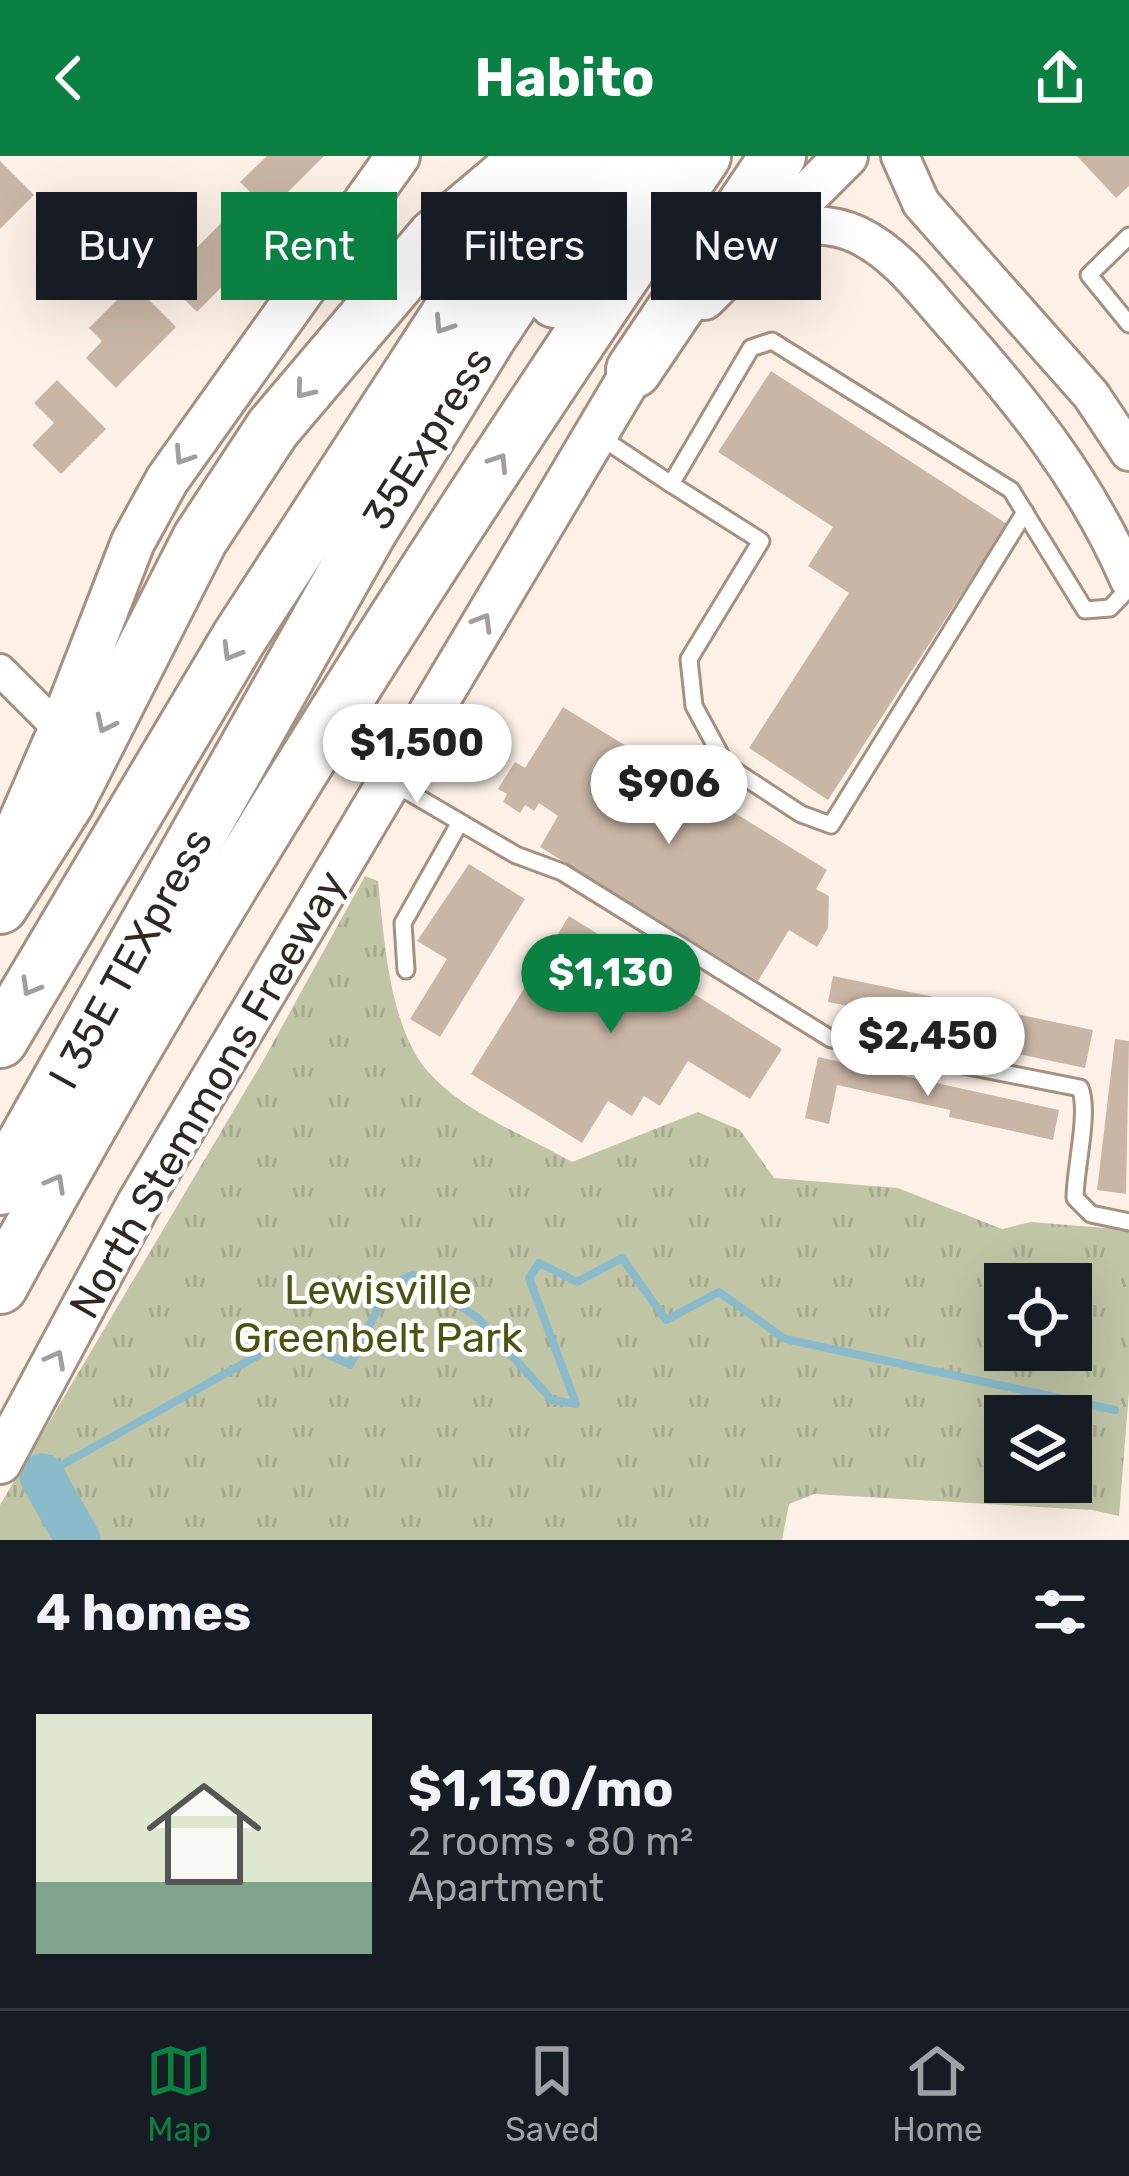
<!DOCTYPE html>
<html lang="en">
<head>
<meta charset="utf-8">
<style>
	body { margin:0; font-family:Rubik,sans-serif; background:#20242c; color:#f1f3f6; height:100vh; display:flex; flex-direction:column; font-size:45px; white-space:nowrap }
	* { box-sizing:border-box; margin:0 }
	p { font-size:39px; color:#9ea1a6 }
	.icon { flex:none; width:66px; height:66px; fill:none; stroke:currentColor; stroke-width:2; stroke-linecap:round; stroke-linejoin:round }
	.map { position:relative; height:1384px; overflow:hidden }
	.side { display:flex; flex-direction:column; background:#171b24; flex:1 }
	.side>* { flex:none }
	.top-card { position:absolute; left:36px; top:36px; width:1059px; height:108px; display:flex; gap:24px }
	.buttons { position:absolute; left:984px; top:1107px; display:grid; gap:24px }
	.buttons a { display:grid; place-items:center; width:108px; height:108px; border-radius:0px; background:#171b24; box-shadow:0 12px 48px #0002; font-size:60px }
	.price { position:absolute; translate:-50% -102px; padding:0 27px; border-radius:42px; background:#fff; color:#222; font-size:39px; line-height:78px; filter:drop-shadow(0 3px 6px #0008) }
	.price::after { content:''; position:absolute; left:50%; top:72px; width:36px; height:27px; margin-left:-18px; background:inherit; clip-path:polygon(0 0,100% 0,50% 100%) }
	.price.current { background:#0b8043; color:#fff }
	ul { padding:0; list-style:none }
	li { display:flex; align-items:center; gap:36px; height:300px; padding:0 36px }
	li+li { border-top:3px solid #363941 }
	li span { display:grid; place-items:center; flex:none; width:336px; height:240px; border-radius:0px; color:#555 }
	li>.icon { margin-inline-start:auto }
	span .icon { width:144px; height:144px; fill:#fffc; stroke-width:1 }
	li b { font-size:51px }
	h2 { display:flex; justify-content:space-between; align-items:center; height:144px; padding:0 36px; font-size:51px }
	.tag { padding:0 42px; border-radius:0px; background:#171b24; box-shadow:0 12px 48px #0002; font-size:42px; line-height:108px }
	.tag.current { background:#0b8043; color:#fff }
	header { display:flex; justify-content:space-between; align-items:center; height:156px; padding:0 36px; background:#0b8043; color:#fff; font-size:54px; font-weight:700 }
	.tab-bar { display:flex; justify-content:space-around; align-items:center; height:168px; border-top:3px solid #363941; background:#171b24; font-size:33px; color:#9ea1a6 }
	.tab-bar a { display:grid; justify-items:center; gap:6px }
	.tab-bar .current { color:#0b8043 }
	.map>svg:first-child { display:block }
	.park { fill:url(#park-tufts); fill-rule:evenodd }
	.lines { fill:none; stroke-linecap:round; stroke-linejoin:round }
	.stream { stroke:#8abbca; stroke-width:8 }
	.river { stroke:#8abbca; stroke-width:45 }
	.building { fill:#c9b6a6 }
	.service-casing { stroke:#a49182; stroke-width:21 }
	.minor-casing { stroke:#a49182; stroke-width:36 }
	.tertiary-casing { stroke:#a49182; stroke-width:42 }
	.secondary-casing { stroke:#a49182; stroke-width:48 }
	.motorway-casing { stroke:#a49182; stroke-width:60 }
	.service { stroke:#fff; stroke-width:15 }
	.minor { stroke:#fff; stroke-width:30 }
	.tertiary { stroke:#fff; stroke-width:36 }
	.secondary { stroke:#fff; stroke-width:42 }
	.motorway { stroke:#fff; stroke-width:54 }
	.oneway { stroke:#a29e9c }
	.labels { text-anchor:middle; stroke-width:9; stroke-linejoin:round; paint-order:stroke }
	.street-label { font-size:42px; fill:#302823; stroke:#fff }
	.park-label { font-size:42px; fill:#4d5311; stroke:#fff }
</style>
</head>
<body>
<header><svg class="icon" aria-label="back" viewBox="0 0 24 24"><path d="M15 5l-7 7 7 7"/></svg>Habito<svg class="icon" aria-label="share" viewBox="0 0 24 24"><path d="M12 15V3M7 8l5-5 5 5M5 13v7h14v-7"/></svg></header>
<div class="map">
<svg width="1129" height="1384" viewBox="0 0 1129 1384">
	<defs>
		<pattern id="park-tufts" width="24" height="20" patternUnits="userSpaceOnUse" patternTransform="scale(3)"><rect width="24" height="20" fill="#c0c5a5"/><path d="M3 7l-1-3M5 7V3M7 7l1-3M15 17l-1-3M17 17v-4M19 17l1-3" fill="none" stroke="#a5a98e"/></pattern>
	</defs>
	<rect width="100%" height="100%" fill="#fdf1e7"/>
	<path class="park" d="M 365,720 L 378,725 C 384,781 389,867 425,912 C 460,955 525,979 572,1006 L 698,956 L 740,974 L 774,1022 L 898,1032 L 1002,1073 L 1031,1066 L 1129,1074 L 1129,1236 L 1119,1360 L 1092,1354 L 814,1338 L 789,1348 L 782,1384 L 0,1384 L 0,1349 L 263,905 ZM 1005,1128 L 1071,1128 L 1071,1194 L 1005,1194 ZM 1005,1260 L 1071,1260 L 1071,1326 L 1005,1326 Z"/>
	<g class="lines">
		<polyline class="stream" points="42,1320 291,1181 350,1209 389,1129 413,1119 478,1162 552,1244 576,1248 529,1122 539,1107 577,1126 622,1102 666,1164 719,1136 785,1183 1115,1254"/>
		<polyline class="river" points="42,1320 78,1384"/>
	</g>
	<g class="building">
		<polygon points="267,0 324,0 269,55 240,26"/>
		<polygon points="1077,0 1129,0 1129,30 1116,42"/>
		<polygon points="0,5 34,39 0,73"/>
		<polygon points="232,56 264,88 197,156 165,124"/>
		<polygon points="133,128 176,171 116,232 86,202 102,185 89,172"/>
		<polygon points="771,215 1007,368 828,644 749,592 849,437 808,410 833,371 718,296"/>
		<polygon points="57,224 106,273 61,318 32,289 54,267 34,247"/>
		<polygon points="563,551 827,714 816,733 829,740 828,772 817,791 789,774 758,825 540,691 558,660 539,647 534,655 525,649 520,657 503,646 507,638 498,633 515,606 525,612"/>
		<polygon points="469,708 525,743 440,881 410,863 447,803 417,785"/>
		<polygon points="569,760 782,893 750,943 688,905 660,950 644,940 632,960 608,945 582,987 471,918"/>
		<polygon points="833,820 1093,874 1085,912 894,872 897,860 828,846"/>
		<polygon points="1115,883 1129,885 1126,1038 1097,1034"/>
		<polygon points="818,901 1059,954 1053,984 949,961 950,954 837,929 829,968 805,962"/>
	</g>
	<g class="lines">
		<g class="service-casing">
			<g id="service">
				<polyline points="1129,80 1089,119 1129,168"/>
				<polyline points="599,280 671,328 751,192 772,185 1011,334 1085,454 1110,452 1129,432"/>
				<polyline points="671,328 761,385 689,503 694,550 726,609 801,658 831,669 1025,356"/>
				<path d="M 390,625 L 516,699 L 562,716 L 831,883 L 1080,932 C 1090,955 1075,1013 1075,1042 L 1091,1058 L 1129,1066"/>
				<polyline points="406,814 403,767 459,668"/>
			</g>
		</g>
		<g class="minor-casing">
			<polyline id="minor" points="0,514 60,574"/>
		</g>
		<g class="tertiary-casing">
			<g id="tertiary">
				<polyline points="900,0 921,47 1091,239 1129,296"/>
				<path d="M 768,73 C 801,69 828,65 858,79 C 895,97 920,130 946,160 C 1021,244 1084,321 1129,424"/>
			</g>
		</g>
		<g class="secondary-casing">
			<g id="secondary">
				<polyline points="704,142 846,0"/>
				<polyline points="0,712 60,574 133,386 167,324 398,0"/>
				<polyline points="0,1306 139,1047 634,214 656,191"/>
			</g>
		</g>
		<g class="motorway-casing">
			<g id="motorway">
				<polyline points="555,144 658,0"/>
				<polyline points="634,214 778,0"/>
				<polyline points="0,750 67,645 200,383 273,272 435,81 531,0"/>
				<polyline points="0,884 239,482 552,0"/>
				<polyline points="0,1031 368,377 488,181 608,0"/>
				<path d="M 0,1130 C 212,740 453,366 703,0"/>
			</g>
		</g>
		<use href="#service" class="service"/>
		<use href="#minor" class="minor"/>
		<use href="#tertiary" class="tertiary"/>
		<use href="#secondary" class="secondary"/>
		<use href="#motorway" class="motorway"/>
	</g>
	<defs><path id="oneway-chevron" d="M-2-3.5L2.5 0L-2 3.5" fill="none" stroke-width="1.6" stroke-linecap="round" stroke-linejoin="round" transform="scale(3)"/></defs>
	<g class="oneway">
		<use href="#oneway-chevron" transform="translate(443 169) rotate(123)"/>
		<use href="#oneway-chevron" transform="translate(304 234) rotate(129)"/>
		<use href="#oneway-chevron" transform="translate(183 300) rotate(123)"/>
		<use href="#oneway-chevron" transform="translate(499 306) rotate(-57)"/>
		<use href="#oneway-chevron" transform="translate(483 466) rotate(-59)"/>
		<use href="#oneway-chevron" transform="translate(231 496) rotate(121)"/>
		<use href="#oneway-chevron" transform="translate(105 568) rotate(116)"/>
		<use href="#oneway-chevron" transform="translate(30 831) rotate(120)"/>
		<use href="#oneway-chevron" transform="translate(56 1027) rotate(-61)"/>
		<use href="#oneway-chevron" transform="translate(56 1203) rotate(-62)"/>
	</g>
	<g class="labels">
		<g class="street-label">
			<text transform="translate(427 282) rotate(-58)" y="15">35Express</text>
			<text transform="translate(130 802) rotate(-61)" y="15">I 35E TEXpress</text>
			<text transform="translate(207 938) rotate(-60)" y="15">North Stemmons Freeway</text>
		</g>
		<g class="park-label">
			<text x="378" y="1148">Lewisville<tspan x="378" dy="48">Greenbelt Park</tspan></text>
		</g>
	</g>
</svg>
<div class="buttons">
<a><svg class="icon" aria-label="locate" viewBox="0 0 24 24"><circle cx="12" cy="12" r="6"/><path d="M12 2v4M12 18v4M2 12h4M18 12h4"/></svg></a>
<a><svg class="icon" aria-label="layers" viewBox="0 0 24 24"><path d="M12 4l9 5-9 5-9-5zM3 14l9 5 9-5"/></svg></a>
</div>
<b class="price" style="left:417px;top:650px">$1,500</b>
<b class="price" style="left:669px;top:691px">$906</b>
<b class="price current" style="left:611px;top:880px">$1,130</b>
<b class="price" style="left:928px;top:943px">$2,450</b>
<div class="top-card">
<a class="tag">Buy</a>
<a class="tag current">Rent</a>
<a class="tag">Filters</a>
<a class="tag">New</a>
</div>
</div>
<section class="side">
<h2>4 homes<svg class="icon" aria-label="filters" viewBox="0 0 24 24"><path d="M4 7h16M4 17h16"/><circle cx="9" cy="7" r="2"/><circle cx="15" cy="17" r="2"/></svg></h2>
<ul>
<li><span style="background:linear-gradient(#dfe7d0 70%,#7fa58c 0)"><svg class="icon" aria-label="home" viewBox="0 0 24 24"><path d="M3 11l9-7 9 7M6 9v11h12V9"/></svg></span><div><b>$1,130/mo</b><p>2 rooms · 80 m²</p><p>Apartment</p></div></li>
</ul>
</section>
<nav class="tab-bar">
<a class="current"><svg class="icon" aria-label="map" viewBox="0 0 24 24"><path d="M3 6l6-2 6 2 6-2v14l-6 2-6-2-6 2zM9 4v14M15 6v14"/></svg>Map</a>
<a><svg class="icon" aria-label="saved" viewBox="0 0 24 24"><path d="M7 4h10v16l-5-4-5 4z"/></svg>Saved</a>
<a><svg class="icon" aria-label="home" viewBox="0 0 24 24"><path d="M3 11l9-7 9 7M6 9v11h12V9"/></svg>Home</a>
</nav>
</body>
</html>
